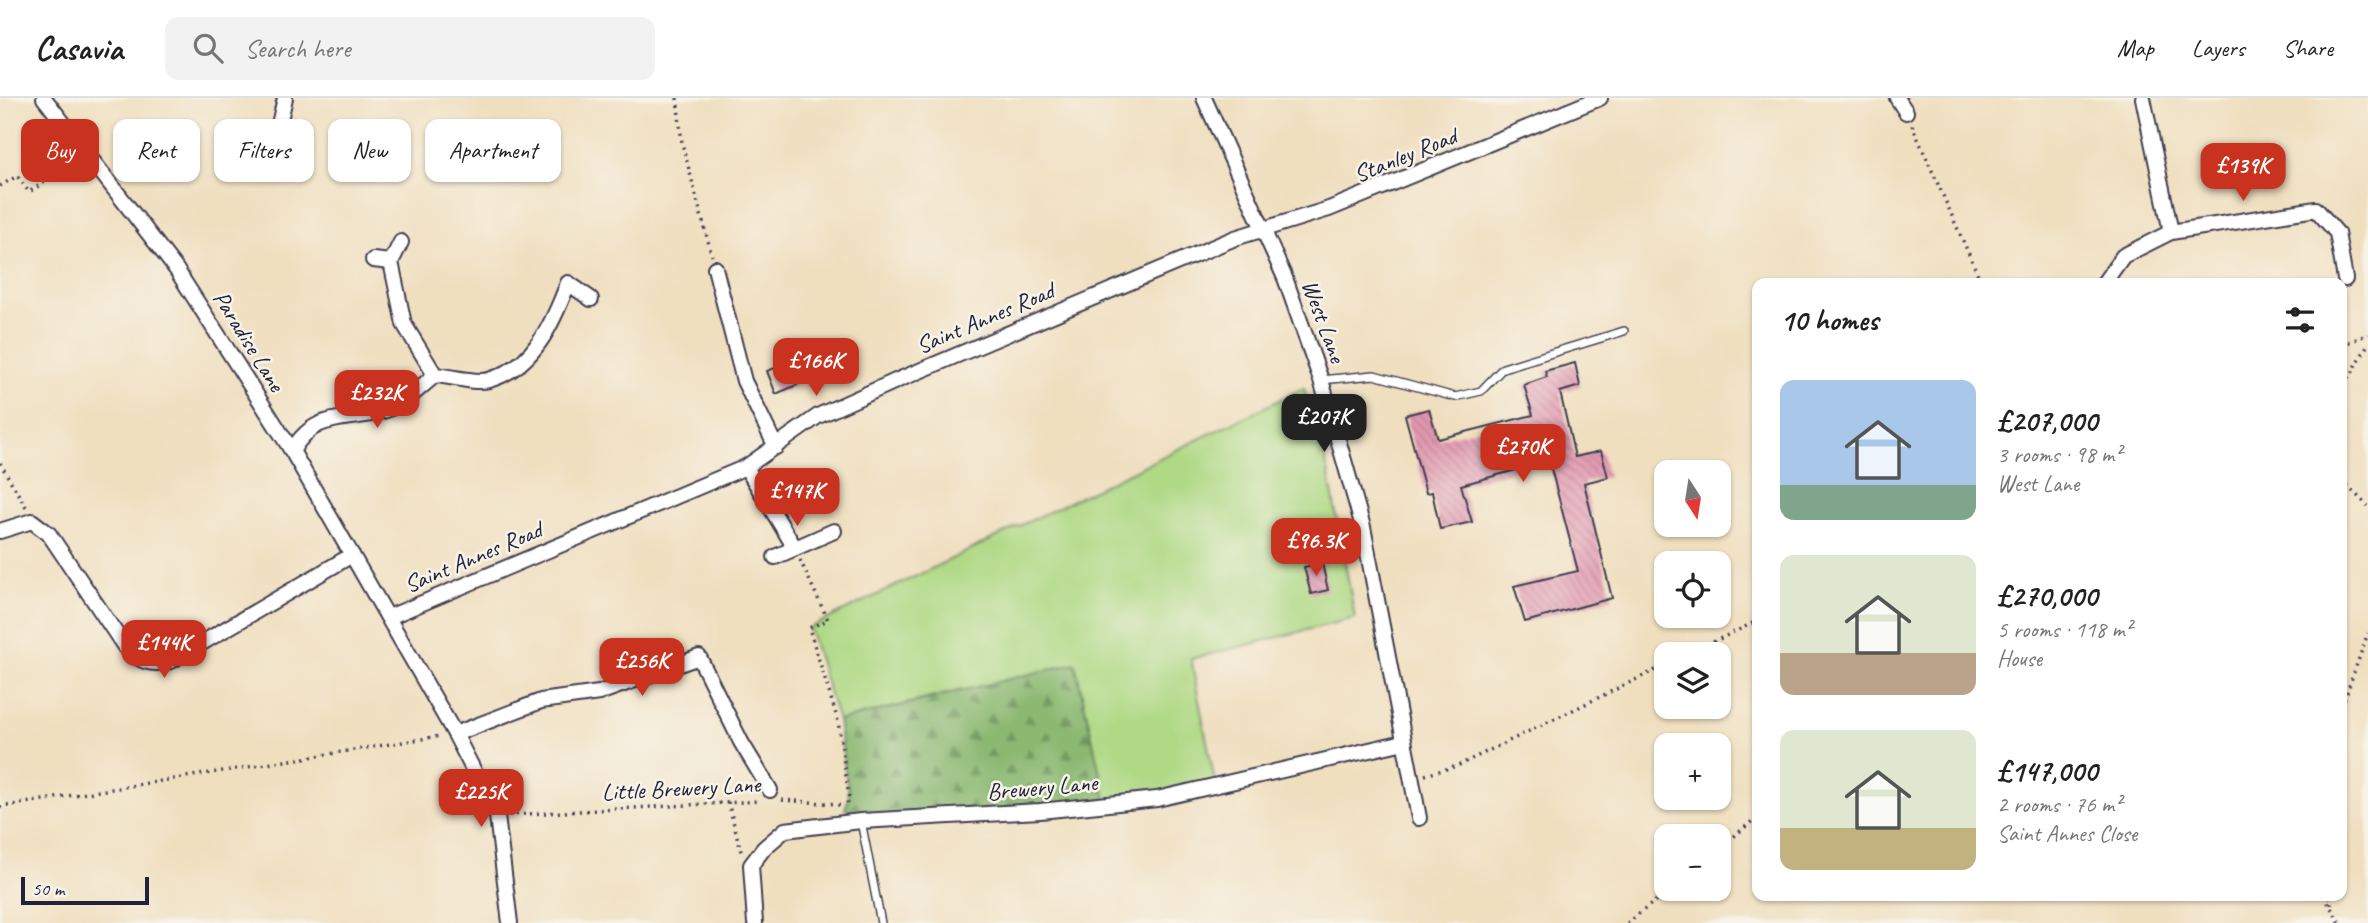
<!DOCTYPE html>
<html lang="en">
<head>
<meta charset="utf-8">
<style>
	body { margin:0; font-family:Caveat,sans-serif; background:#f2f2f2; color:#222; height:100vh; display:flex; flex-direction:column; font-size:26px; white-space:nowrap }
	* { box-sizing:border-box; margin:0 }
	p { font-size:23px; color:#767676 }
	.icon { flex:none; width:38px; height:38px; fill:none; stroke:currentColor; stroke-width:2; stroke-linecap:round; stroke-linejoin:round }
	.map { position:relative; flex:1; overflow:hidden }
	.sheet { position:absolute; left:1752px; top:180px; width:595px; height:623px; display:flex; flex-direction:column; background:#fff; border-radius:14px; box-shadow:0 2px 5px #0004 }
	.sheet>* { flex:none }
	.hud { position:absolute; left:21px; top:21px; width:665px; height:63px; display:flex; gap:14px }
	.needle { width:46px; rotate:168deg }
	.controls { position:absolute; left:1654px; top:362px; display:grid; gap:14px }
	.controls a { display:grid; place-items:center; width:77px; height:77px; border-radius:14px; background:#fff; box-shadow:0 2px 5px #0004; font-size:35px }
	.scale { position:absolute; left:21px; bottom:18px; width:128px; box-sizing:border-box; padding-left:7px; border:4px solid #22223b; border-top:0; font-size:19px; line-height:24px; white-space:nowrap; color:#22223b; -webkit-text-stroke:5px #f7f3e8; paint-order:stroke }
	.price { position:absolute; translate:-50% -60px; padding:0 16px; border-radius:14px; background:#c8321e; color:#fff; font-size:23px; line-height:46px; filter:drop-shadow(0 2px 4px #0008) }
	.price::after { content:''; position:absolute; left:50%; top:42px; width:21px; height:16px; margin-left:-10px; background:inherit; clip-path:polygon(0 0,100% 0,50% 100%) }
	.price.current { background:#222; color:#fff }
	ul { padding:0; list-style:none }
	li { display:flex; align-items:center; gap:21px; height:175px; padding:0 28px }
	li span { display:grid; place-items:center; flex:none; width:196px; height:140px; border-radius:14px; color:#555 }
	li>.icon { margin-inline-start:auto }
	span .icon { width:84px; height:84px; fill:#fffc; stroke-width:1 }
	li b { font-size:30px }
	h2 { display:flex; justify-content:space-between; align-items:center; height:84px; padding:0 28px; font-size:30px }
	.tag { padding:0 24px; border-radius:14px; background:#fff; box-shadow:0 2px 5px #0004; font-size:24px; line-height:63px }
	.tag.current { background:#c8321e; color:#fff }
	header { display:flex; align-items:center; gap:42px; box-sizing:border-box; height:98px; padding:0 35px; background:#fff; border-bottom:2px solid #e0e0e0 }
	header strong { font-size:33px }
	nav { display:flex; gap:38px; margin-inline-start:auto; font-size:24px }
	.search { width:490px; height:63px; background:#f2f2f2; display:flex; align-items:center; gap:18px; box-sizing:border-box; padding:0 24px; border-radius:14px; color:#767676; font-size:26px }
	.map>svg:first-child { display:block }
	.green { fill:#afd985; stroke:#687e60; stroke-width:2 }
	.forest { fill:url(#forest-firs); stroke:#566e56; stroke-width:2 }
	.building { fill:url(#building-back-hatch) }
	.lines { fill:none; stroke-linecap:round; stroke-linejoin:round }
	.service-casing { stroke:#413e4f; stroke-width:10 }
	.minor-casing { stroke:#413e4f; stroke-width:18 }
	.path { stroke:#413e4f; stroke-width:3.5; stroke-dasharray:2 5; stroke-linecap:butt }
	.service { stroke:#fff; stroke-width:7 }
	.minor { stroke:#fff; stroke-width:14 }
	.labels { text-anchor:middle; stroke-width:5; stroke-linejoin:round; paint-order:stroke }
	.street-label { font-size:24px; fill:#22223b; stroke:#f7f3e8 }
</style>
</head>
<body>
<header>
<strong>Casavia</strong>
<div class="search"><svg class="icon" aria-label="search" viewBox="0 0 24 24"><circle cx="10" cy="10" r="6"/><path d="M15 15l6 6"/></svg>Search here</div>
<nav><a>Map</a><a>Layers</a><a>Share</a></nav>
</header>
<div class="map">
<svg width="2368" height="825" viewBox="0 0 2368 825">
	<defs>
		<pattern id="forest-firs" width="22" height="20" patternUnits="userSpaceOnUse" patternTransform="scale(1.75)"><rect width="22" height="20" fill="#8bb972"/><path d="M5 1l3.5 6h-7zM16 11l3.5 6h-7z" fill="#71965f"/></pattern>
		<pattern id="building-back-hatch" width="6" height="6" patternUnits="userSpaceOnUse" patternTransform="scale(1.75)"><rect width="6" height="6" fill="#e298b1"/><path d="M-1 5l2 2M0 0l6 6M5-1l2 2" fill="none" stroke="#b77c91"/></pattern>
	</defs>
	<rect width="100%" height="100%" fill="#f7f3e8"/>
	<filter id="ink" filterUnits="userSpaceOnUse"><feTurbulence type="fractalNoise" baseFrequency=".0143" numOctaves="2"/><feDisplacementMap in="SourceGraphic" scale="14" xChannelSelector="R" yChannelSelector="G"/><feConvolveMatrix kernelMatrix="1 2 1 2 8 2 1 2 1" color-interpolation-filters="sRGB"/></filter>
	<filter id="wash" filterUnits="userSpaceOnUse"><feTurbulence type="fractalNoise" baseFrequency=".00686" numOctaves="4" result="noise"/><feDisplacementMap in="SourceGraphic" scale="28" xChannelSelector="R" yChannelSelector="G"/><feGaussianBlur stdDeviation="1.57" result="paint"/><feColorMatrix in="noise" values="0 0 0 0 0 0 0 0 0 0 0 0 0 0 0 0 0 1.4 0 .05"/><feComposite in="paint" operator="in"/></filter>
	<g filter="url(#wash)">
		<rect width="100%" height="100%" fill="#f0dfbf"/>
		<polygon class="green" points="1304,290 1328,372 1355,520 1191,561 1216,690 1107,706 962,592 838,623 809,530"/>
		<polygon class="forest" points="1075,565 1107,706 861,723 845,711 849,699 838,623"/>
		<g id="blocks">
			<g class="building">
				<polygon points="58,51 65,66 40,79 33,64"/>
				<polygon points="793,256 803,280 795,283 797,287 776,296 767,273 778,269 776,263"/>
				<polygon points="1575,265 1580,288 1560,294 1575,359 1601,353 1608,379 1584,385 1612,500 1525,524 1514,488 1578,473 1549,363 1461,387 1472,424 1440,431 1432,394 1426,395 1405,317 1429,311 1438,341 1533,317 1524,287 1547,279 1545,273"/>
				<polygon points="1322,465 1328,492 1311,496 1304,469"/>
			</g>
		</g>
	</g>
	<g filter="url(#ink)">
		<use href="#blocks" fill-opacity="0" stroke="#413e4f" stroke-width="2"/>
		<g class="lines">
			<g class="service-casing">
				<g id="service">
					<polyline points="1321,282 1374,277 1455,299 1481,293 1503,270 1624,233"/>
					<polyline points="861,723 881,825"/>
				</g>
			</g>
			<g class="minor-casing">
				<g id="minor">
					<polyline points="44,0 176,171 292,353 455,636 497,718 510,825"/>
					<polyline points="1204,0 1285,180 1321,282 1363,429 1419,720"/>
					<polyline points="1897,0 1906,14"/>
					<polyline points="2143,0 2171,134"/>
					<polyline points="280,22 285,0"/>
					<path d="M 401,144 L 391,164 L 404,226 L 435,277 C 450,278 475,286 489,282 C 534,269 553,225 568,185 L 591,201"/>
					<polyline points="373,162 391,164"/>
					<polyline points="715,170 744,283 776,349"/>
					<polyline points="2103,186 2123,158 2171,134 2316,111 2337,135 2345,181"/>
					<path d="M 292,353 C 319,306 356,329 397,307 C 410,300 423,287 435,277"/>
					<polyline points="746,369 795,450"/>
					<path d="M 0,433 L 32,423 L 49,436 L 125,549 C 140,564 151,568 171,563 L 352,457"/>
					<polyline points="775,459 834,433"/>
					<polyline points="389,519 746,369 818,318 898,282 1235,140 1329,111 1600,0"/>
					<polyline points="455,636 541,603 599,595 699,559 741,644 770,692"/>
					<polyline points="755,825 751,767 764,750 785,732 861,723 1040,713 1157,701 1404,644"/>
				</g>
			</g>
			<g class="path">
				<polyline points="677,0 682,45 712,158"/>
				<polyline points="1912,27 1982,186"/>
				<polyline points="0,88 17,78 29,94 76,64"/>
				<polyline points="2342,247 2368,236"/>
				<polyline points="2342,284 2351,277 2368,246"/>
				<polyline points="0,365 26,409"/>
				<polyline points="2342,383 2368,408"/>
				<polyline points="800,462 828,522 809,530 838,623 849,699 846,710"/>
				<polyline points="1688,556 1757,523"/>
				<polyline points="2342,608 2368,535"/>
				<polyline points="1425,677 1457,668 1666,567"/>
				<polyline points="782,702 837,706 843,710"/>
				<polyline points="728,704 742,757"/>
				<polyline points="0,709 440,638"/>
				<polyline points="509,717 760,703"/>
				<polyline points="1718,752 1757,719"/>
				<polyline points="2324,798 2340,825"/>
				<polyline points="2329,798 2332,809"/>
				<polyline points="1627,825 1671,791"/>
			</g>
			<use href="#service" class="service"/>
			<use href="#minor" class="minor"/>
		</g>
	</g>
	<g class="labels">
		<g class="street-label">
			<text transform="translate(1405 57) rotate(-22)" y="8">Stanley Road</text>
			<text transform="translate(985 220) rotate(-23)" y="8">Saint Annes Road</text>
			<text transform="translate(1324 223) rotate(70)" y="8">West Lane</text>
			<text transform="translate(249 243) rotate(58)" y="8">Paradise Lane</text>
			<text transform="translate(473 459) rotate(-23)" y="8">Saint Annes Road</text>
			<text transform="translate(1042 689) rotate(-5)" y="8">Brewery Lane</text>
			<text transform="translate(681 690) rotate(-3)" y="8">Little Brewery Lane</text>
		</g>
	</g>
</svg>
<div class="controls">
<a><svg class="needle" viewBox="-14 -14 28 28"><path d="M0-13l5 13h-10z" fill="#e53935"/><path d="M0 13l5-13h-10z" fill="#767676"/></svg></a>
<a><svg class="icon" aria-label="locate" viewBox="0 0 24 24"><circle cx="12" cy="12" r="6"/><path d="M12 2v4M12 18v4M2 12h4M18 12h4"/></svg></a>
<a><svg class="icon" aria-label="layers" viewBox="0 0 24 24"><path d="M12 4l9 5-9 5-9-5zM3 14l9 5 9-5"/></svg></a>
<a>+</a>
<a>−</a>
</div>
<div class="scale">50 m</div>
<b class="price" style="left:2243px;top:105px">£139K</b>
<b class="price" style="left:816px;top:300px">£166K</b>
<b class="price" style="left:377px;top:332px">£232K</b>
<b class="price current" style="left:1324px;top:356px">£207K</b>
<b class="price" style="left:1523px;top:386px">£270K</b>
<b class="price" style="left:797px;top:430px">£147K</b>
<b class="price" style="left:1316px;top:480px">£96.3K</b>
<b class="price" style="left:164px;top:582px">£144K</b>
<b class="price" style="left:642px;top:600px">£256K</b>
<b class="price" style="left:481px;top:731px">£225K</b>
<div class="hud">
<a class="tag current">Buy</a>
<a class="tag">Rent</a>
<a class="tag">Filters</a>
<a class="tag">New</a>
<a class="tag">Apartment</a>
</div>
<section class="sheet">
<h2>10 homes<svg class="icon" aria-label="filters" viewBox="0 0 24 24"><path d="M4 7h16M4 17h16"/><circle cx="9" cy="7" r="2"/><circle cx="15" cy="17" r="2"/></svg></h2>
<ul>
<li><span style="background:linear-gradient(#a9c7e8 75%,#7fa58c 0)"><svg class="icon" aria-label="home" viewBox="0 0 24 24"><path d="M3 11l9-7 9 7M6 9v11h12V9"/></svg></span><div><b>£207,000</b><p>3 rooms · 98 m²</p><p>West Lane</p></div></li>
<li><span style="background:linear-gradient(#dfe7d0 70%,#b9a48a 0)"><svg class="icon" aria-label="home" viewBox="0 0 24 24"><path d="M3 11l9-7 9 7M6 9v11h12V9"/></svg></span><div><b>£270,000</b><p>5 rooms · 118 m²</p><p>House</p></div></li>
<li><span style="background:linear-gradient(#dfe7d0 70%,#c2b280 0)"><svg class="icon" aria-label="home" viewBox="0 0 24 24"><path d="M3 11l9-7 9 7M6 9v11h12V9"/></svg></span><div><b>£147,000</b><p>2 rooms · 76 m²</p><p>Saint Annes Close</p></div></li>
</ul>
</section>
</div>
</body>
</html>
